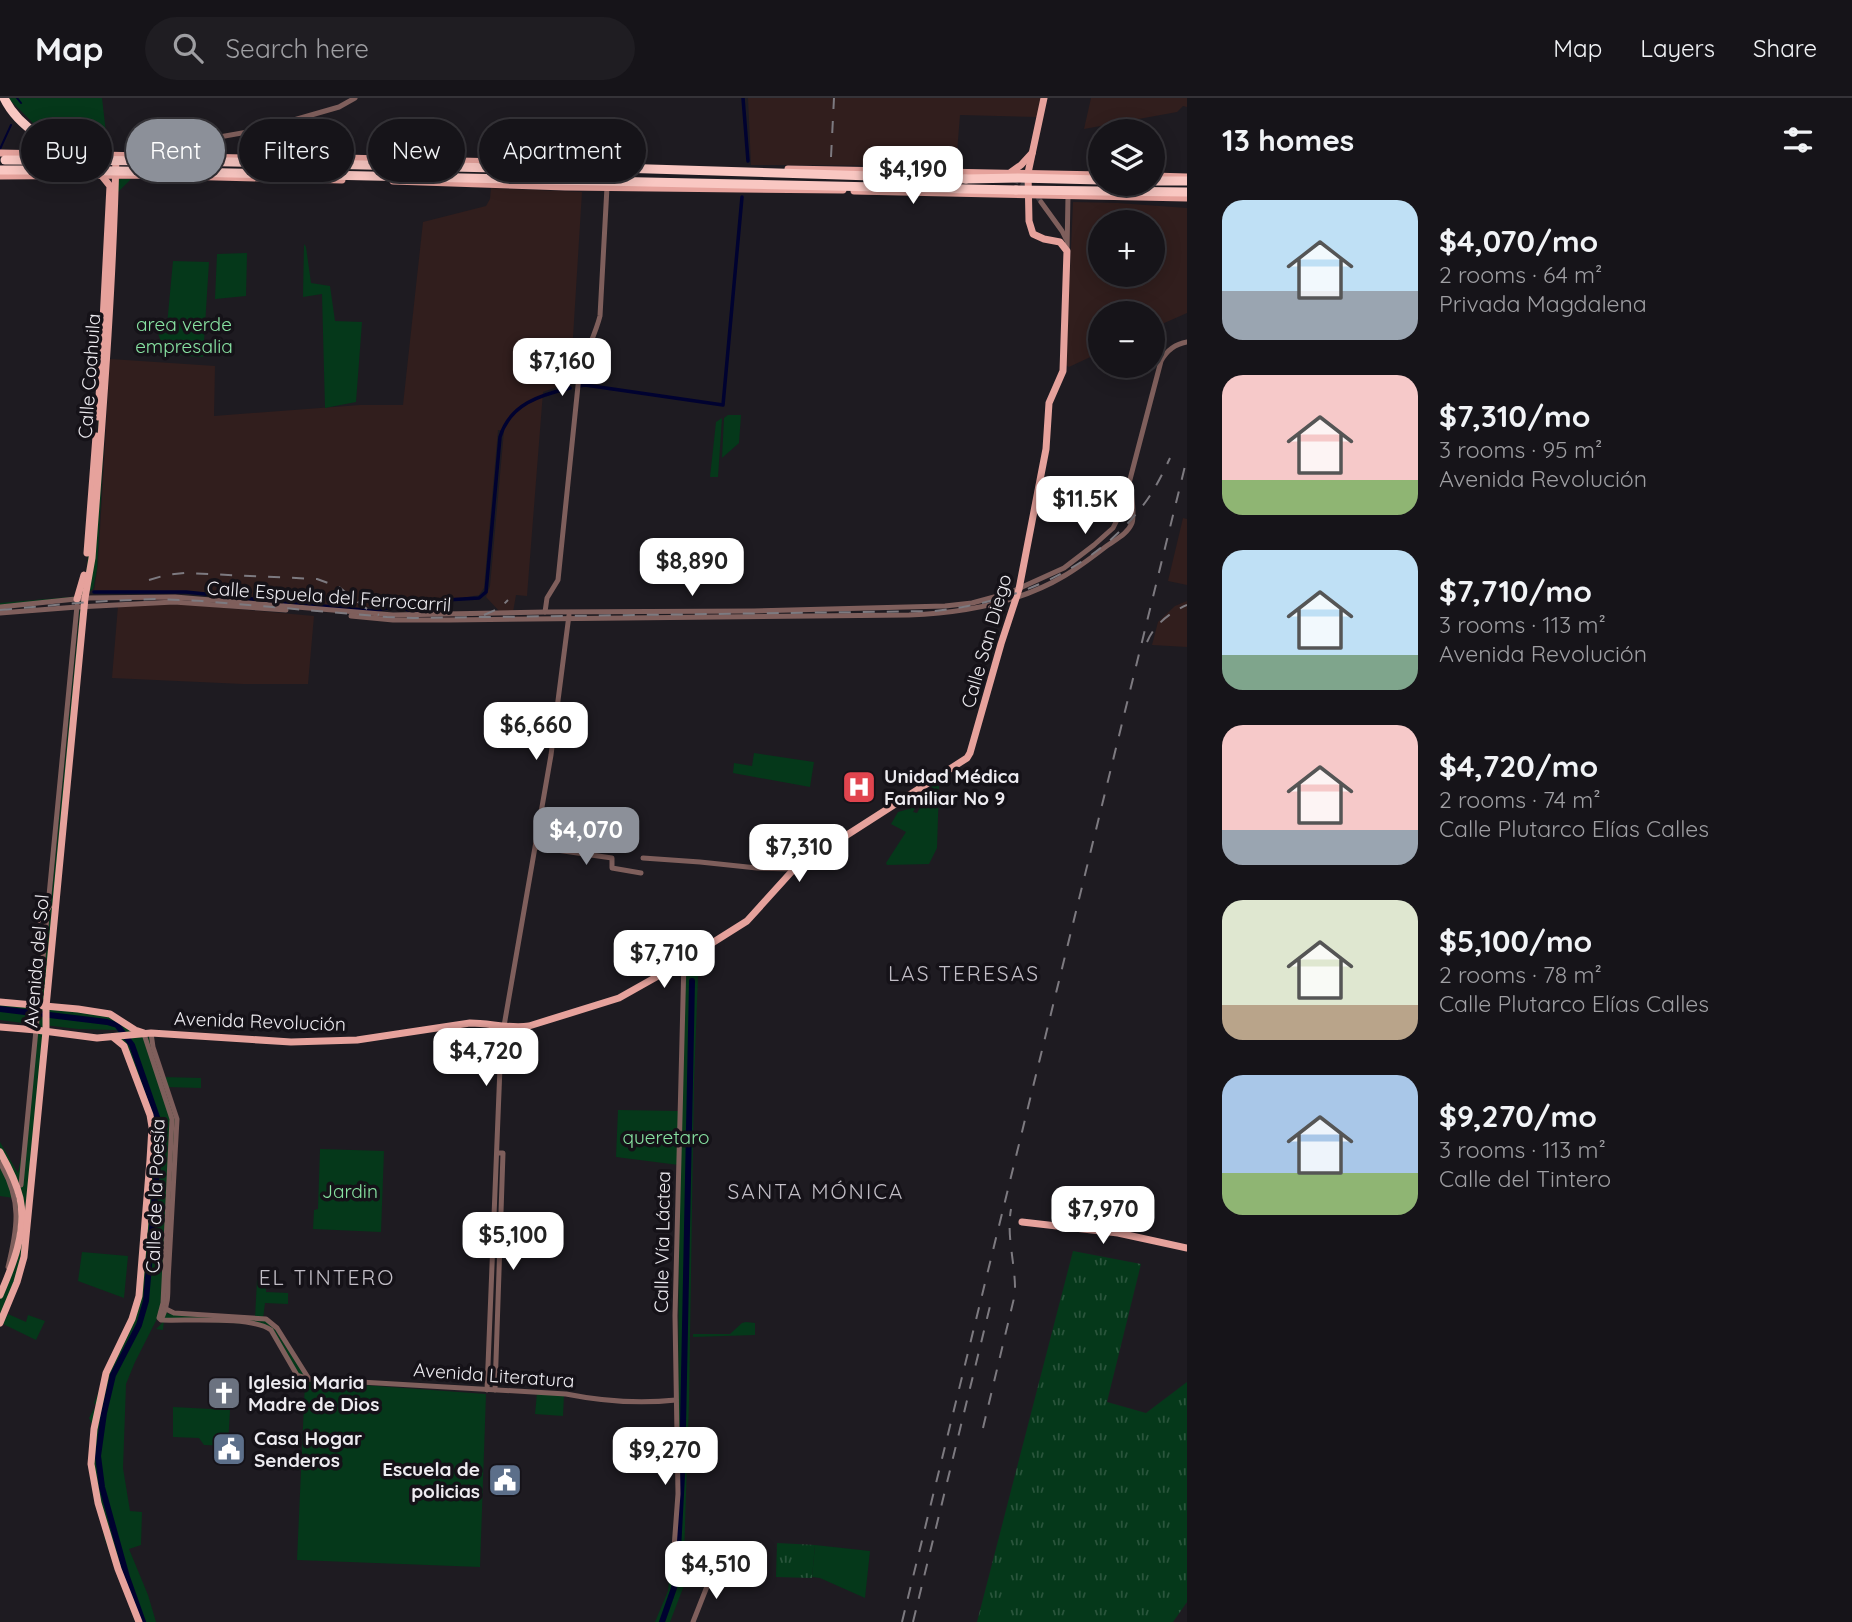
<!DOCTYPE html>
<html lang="en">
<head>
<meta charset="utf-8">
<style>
	body { margin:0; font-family:Quicksand,sans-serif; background:#1f1d22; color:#f1f3f6; height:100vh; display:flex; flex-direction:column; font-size:26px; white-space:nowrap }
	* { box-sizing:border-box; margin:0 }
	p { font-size:23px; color:#9e9ea2 }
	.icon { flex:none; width:38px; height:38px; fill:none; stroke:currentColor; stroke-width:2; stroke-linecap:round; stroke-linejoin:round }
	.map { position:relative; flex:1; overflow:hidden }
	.panel { display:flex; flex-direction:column; background:#161419; width:665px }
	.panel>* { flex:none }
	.hud { position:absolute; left:21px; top:21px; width:665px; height:63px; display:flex; gap:14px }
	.fabs { position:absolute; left:1088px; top:21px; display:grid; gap:14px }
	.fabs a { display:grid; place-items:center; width:77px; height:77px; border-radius:50%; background:#161419; box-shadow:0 4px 18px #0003,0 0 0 2px #353338; font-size:35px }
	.price { position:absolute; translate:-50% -60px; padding:0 16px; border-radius:14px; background:#fff; color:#222; font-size:23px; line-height:46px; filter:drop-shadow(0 2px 4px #0008) }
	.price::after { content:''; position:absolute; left:50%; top:42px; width:21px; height:16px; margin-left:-10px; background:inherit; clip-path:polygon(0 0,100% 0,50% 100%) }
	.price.selected { background:#8c9099; color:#fff }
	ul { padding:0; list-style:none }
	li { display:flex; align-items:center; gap:21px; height:175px; padding:0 35px }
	li span { display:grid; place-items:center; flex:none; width:196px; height:140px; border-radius:21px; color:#555 }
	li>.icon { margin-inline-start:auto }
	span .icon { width:84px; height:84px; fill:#fffc; stroke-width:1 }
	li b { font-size:30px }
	h2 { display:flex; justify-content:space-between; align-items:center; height:84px; padding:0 35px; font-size:30px }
	.tag { padding:0 24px; border-radius:32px; background:#161419; box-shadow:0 4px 18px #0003,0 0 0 2px #353338; font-size:24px; line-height:63px }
	.tag.selected { background:#8c9099; color:#fff }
	header { display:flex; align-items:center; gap:42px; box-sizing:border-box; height:98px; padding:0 35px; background:#161419; border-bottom:2px solid #353338 }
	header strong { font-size:33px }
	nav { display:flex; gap:38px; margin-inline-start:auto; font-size:24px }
	.search { width:490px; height:63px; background:#1f1d22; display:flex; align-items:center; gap:18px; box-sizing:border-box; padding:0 24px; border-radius:38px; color:#9e9ea2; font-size:26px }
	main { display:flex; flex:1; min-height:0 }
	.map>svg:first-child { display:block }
	.industrial { fill:#311e1d; fill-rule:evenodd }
	.grass { fill:url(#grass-tufts) }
	.park { fill:#05381a }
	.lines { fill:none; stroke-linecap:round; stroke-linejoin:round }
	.stream { stroke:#000230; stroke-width:2 }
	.canal { stroke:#000230; stroke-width:3.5 }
	.river { stroke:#000230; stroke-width:6 }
	.minor-tunnel { stroke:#3d3a40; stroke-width:5; stroke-dasharray:5 2.5; stroke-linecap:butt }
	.minor { stroke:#7f5f5c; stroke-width:5 }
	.major { stroke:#e6a29c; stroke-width:7 }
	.highway { stroke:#f9c7c2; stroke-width:9 }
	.rail { stroke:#7d7a80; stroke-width:2; stroke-dasharray:12 12; stroke-linecap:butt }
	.highway-bridge { stroke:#f9c7c2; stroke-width:9 }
	.labels { text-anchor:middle; stroke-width:7; stroke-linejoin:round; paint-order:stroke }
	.park-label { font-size:19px; fill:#88e3a2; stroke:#151218 }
	.street-label { font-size:19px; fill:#edebf0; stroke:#151218 }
	.poi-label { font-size:19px; font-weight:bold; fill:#edebf0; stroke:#151218; text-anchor:start }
	.neighbourhood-label { font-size:21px; letter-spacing:2px; fill:#c2bec6; stroke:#151218 }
</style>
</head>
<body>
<header>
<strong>Map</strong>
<div class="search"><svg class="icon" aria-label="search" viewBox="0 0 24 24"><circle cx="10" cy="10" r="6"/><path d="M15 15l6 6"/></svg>Search here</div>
<nav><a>Map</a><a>Layers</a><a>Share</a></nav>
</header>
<main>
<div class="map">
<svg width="1187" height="1524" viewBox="0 0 1187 1524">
	<defs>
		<pattern id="grass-tufts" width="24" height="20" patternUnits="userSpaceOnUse" patternTransform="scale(1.75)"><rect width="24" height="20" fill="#05381a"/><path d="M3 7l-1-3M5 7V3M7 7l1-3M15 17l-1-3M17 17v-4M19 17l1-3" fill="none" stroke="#2a553c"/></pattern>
	</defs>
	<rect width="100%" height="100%" fill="#1e1b21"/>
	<g class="industrial">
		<polygon points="748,0 1041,0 1037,19 960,17 956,68 751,67"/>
		<polygon points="1091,0 1187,0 1187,9 1183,8 1177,14 1084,31"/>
		<polygon points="491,90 582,94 570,288 557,289 543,294 527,498 516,497 513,514 500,514 486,499 490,488 504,333 498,332 484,490 479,497 457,501 449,499 427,509 408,511 400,506 354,510 197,495 94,494 98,466 110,261 215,268 214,318 360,307 403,307 423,124 486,108 490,101"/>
		<path d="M 1073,104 L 1118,105 L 1187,110 L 1187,215 L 1153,230 L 1153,215 L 1101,215 L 1101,254 L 1069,269 L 1066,267 ZM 1101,124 L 1153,124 L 1153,177 L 1101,177 Z"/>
		<polygon points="1183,420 1187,421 1187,487 1168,483"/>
		<polygon points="1187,503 1187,549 1152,547 1158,524 1175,508"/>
		<polygon points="150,506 193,507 314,518 308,586 243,586 112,580 118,508"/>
	</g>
	<g class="grass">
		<polygon points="1073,1153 1141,1166 1107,1304 1146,1315 1187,1284 1187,1504 1173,1524 977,1524"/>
		<polygon points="777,1445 815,1447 812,1480 776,1479"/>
	</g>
	<g class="park">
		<polygon points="8,0 102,0 108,52 87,52 53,37 34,26"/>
		<polygon points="118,81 131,81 118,94 97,471 93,491 83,498 45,906 110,916 146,940 149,939 162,979 201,980 201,990 166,989 175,1021 166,1205 168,1216 255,1220 257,1182 266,1182 266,1194 288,1195 288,1206 265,1205 263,1221 272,1227 308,1283 486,1296 480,1469 297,1462 305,1284 299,1279 269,1229 255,1226 164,1222 163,1232 156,1231 163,1224 163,1209 135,1264 126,1286 123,1370 130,1413 142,1414 141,1447 129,1451 148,1497 156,1524 139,1524 115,1470 105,1442 93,1385 94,1331 89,1320 94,1311 98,1309 94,1305 142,1188 155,1038 142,995 117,932 78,931 44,927 29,1112 17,1179 0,1222 0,1196 10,1173 15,1142 14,1100 0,1098 0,1044 18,1075 31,1008 38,927 0,922 0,904 41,906 81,499 0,507 0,505 81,498 87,468 97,350 102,249"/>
		<polygon points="304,146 306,149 311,185 330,188 335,223 362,224 356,304 325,310 322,196 303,199"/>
		<polygon points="247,155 246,198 215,201 217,156"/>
		<path d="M 173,163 L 209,164 L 203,259 C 178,258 158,256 157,226 L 167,227 Z"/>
		<polygon points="728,317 741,317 739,345 722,360 724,320"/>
		<polygon points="722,320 718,379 710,379 716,324"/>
		<polygon points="754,655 814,664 810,689 733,675 734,665 752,668"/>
		<polygon points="932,688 939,688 937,750 929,766 887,767 886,765 906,734 891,726 898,714 916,709 913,714 917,715"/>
		<polygon points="699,852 694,984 689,1303 683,1490 670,1524 655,1524 668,1493 678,1396 679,1067 616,1059 618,1012 678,1013 684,862"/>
		<polygon points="320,1051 384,1053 381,1134 313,1131 314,1112 318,1111"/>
		<polygon points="82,1154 128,1158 124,1200 78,1183"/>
		<polygon points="8,1216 26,1224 28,1217 45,1223 36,1242 3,1226"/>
		<polygon points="746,1224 755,1225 755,1237 693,1239 693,1236 730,1236 742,1225"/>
		<polygon points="537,1295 564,1297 563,1318 535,1316"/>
		<polygon points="173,1309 230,1312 228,1348 204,1347 199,1340 173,1339"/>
		<polygon points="815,1447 870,1453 865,1500 820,1480 812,1479"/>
	</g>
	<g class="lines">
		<g class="stream">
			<polyline points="17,0 21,5"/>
			<polyline points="0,51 11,27"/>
		</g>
		<g class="canal">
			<polyline points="743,0 748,63"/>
			<polyline points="579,288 585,287 723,307 742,99"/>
			<path d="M 94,494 L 186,494 L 372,513 L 397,508 L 412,513 L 424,511 L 446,502 L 479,500 L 486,494 L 500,339 C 510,306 540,297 570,290"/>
		</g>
		<g class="river">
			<polyline points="0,911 107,924 117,927 132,947 158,1022 161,1044 157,1071 146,1203 139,1227 113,1277 104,1315 98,1358 102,1389 127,1479 143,1524"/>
			<polyline points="662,1524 674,1490 677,1471 682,1377 692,883"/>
		</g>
		<path class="minor-tunnel" d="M 1014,82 C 1027,87 1034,93 1041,104"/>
		<g class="minor">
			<polyline points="191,44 259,32 339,9 355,0"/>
			<polyline points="1041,104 1062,133 1066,141"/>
			<polyline points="1067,153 1068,98"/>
			<path d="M 0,509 L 85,500 L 175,499 L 393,517 L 545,514 L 754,513 L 945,508 L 972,505 L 1009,495 L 1064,470 L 1094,447 L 1113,430 L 1122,412 L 1161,263 C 1167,252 1175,246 1187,244"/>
			<path d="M 545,514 L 547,500 L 558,482 L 579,278 C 584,257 595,238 600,218 L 607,89"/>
			<polyline points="0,515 77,509 174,504 286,512"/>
			<path d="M 351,518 L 393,522 L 449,522 L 909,517 C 962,515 1017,506 1064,478 C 1078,470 1091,460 1104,450 C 1114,442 1127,437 1132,425 C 1135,416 1131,398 1131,388"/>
			<polyline points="536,749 612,760 612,770 641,775"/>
			<polyline points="643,760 700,764 757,770 794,771"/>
			<polyline points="684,862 675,1218 678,1396 672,1477 706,1481 708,1486 693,1524"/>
			<path d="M 151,935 L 153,949 L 177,1021 L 168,1183 C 168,1198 168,1207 162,1220"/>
			<path d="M 144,936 L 172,1021 L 163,1205 L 159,1220 L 161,1222 C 187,1223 252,1218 271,1232 L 297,1277 L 309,1281 L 566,1296 C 601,1303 639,1306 676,1302"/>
			<path d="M 0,1065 C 22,1102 18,1129 8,1169"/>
			<polyline points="21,1087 77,508"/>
			<polyline points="164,1210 174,1215 266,1221 277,1230 309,1281"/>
			<polyline points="487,1292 500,969 504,928 551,657 569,517"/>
			<polyline points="495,1292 503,1055 498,1055"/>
		</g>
		<g class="major">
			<polyline points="0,55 245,60 305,59 584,66"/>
			<polyline points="788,71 1101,77"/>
			<polyline points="1011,74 1021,67 1032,55"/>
			<polyline points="0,78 136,77 342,82"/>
			<polyline points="1153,78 1187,79"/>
			<polyline points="393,83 565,89 843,92"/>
			<polyline points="854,93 1187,100"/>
			<polyline points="98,319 110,88 102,78"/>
			<polyline points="87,455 96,338"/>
			<polyline points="77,501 84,477"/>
			<polyline points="39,821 48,809"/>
			<polyline points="0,904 78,911 110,916 135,932 144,935"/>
			<path d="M 0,929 L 36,932 L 97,940 L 151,935 L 291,944 L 357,942 L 470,925 C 490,925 509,931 529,928 L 619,900 L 674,869 L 747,823 L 794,771 L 967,660 L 970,655 L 1001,546 L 1019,491 L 1046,351 L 1049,305 L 1063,273 L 1067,153 L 1060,144 L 1044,141 L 1033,136 L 1029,123 L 1028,75 L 1044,0"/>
			<polyline points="113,939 124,948 150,1017 152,1029 150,1062 139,1198 132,1221 106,1275 94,1331 91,1366 98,1405 118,1471 139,1524"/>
			<path d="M 0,1054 C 8,1068 16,1083 20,1100 C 27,1133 13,1167 0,1197"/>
			<polyline points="1022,1124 1118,1135 1187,1150"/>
			<path d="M 0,1225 L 17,1184 L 24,1159 L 46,933 L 46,909 L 85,500 L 92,460 C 102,326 113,192 116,58"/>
		</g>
		<g class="highway">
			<polyline points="184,63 496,70 618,70 966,81"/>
			<polyline points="0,72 52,72"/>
			<polyline points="184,74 1016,92"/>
			<polyline points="1153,83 1187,83"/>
		</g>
		<g class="rail">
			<polyline points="831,59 834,0"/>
			<polyline points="149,482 166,477 185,475 317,481 339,489 367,511 379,517"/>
			<path d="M 0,512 L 88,504 L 155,501 L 202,503 L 387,519 L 413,520 L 935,513 C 1016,504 1097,471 1147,402 C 1156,389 1163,375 1170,360"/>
			<polyline points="484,517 500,510 508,502"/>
			<path d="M 1147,544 C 1154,527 1170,514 1187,507"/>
			<path d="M 983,1330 L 1015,1196 C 1016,1167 1006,1139 1011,1111"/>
			<polyline points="902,1524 1187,360"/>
			<polyline points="913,1524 991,1204"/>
		</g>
		<g class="highway-bridge">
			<path d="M 4,0 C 19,31 54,48 84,60"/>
			<polyline points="5,62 184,63"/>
			<polyline points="52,72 184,74"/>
			<polyline points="966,81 1018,80 1101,82"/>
			<polyline points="1016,92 1187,94"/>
		</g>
	</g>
	<defs>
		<g id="hospital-square" transform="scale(1.75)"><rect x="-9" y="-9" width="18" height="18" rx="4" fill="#e0444e" stroke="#151218"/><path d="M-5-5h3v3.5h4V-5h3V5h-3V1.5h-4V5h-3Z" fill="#fff"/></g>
		<g id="church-square" transform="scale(1.75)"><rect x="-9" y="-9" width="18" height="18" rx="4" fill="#6b7280" stroke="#151218"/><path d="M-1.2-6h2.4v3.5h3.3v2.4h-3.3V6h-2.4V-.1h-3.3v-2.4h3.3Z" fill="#fff"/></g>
		<g id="civic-square" transform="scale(1.75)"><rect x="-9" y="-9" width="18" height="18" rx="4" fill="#5c6f8a" stroke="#151218"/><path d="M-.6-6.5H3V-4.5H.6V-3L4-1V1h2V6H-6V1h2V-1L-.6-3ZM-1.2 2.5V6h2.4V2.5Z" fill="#fff"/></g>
	</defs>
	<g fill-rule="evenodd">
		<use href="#hospital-square" x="859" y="689"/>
		<use href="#church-square" x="224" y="1295"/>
		<use href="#civic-square" x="229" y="1351"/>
		<use href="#civic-square" x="505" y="1382"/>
	</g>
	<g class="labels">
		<g class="park-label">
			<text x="184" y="233">area verde<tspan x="184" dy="22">empresalia</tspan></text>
			<text x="666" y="1046">queretaro</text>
			<text x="350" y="1100">Jardin</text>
		</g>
		<g class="street-label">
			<text transform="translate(89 278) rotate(-86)" y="7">Calle Coahuila</text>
			<text transform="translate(329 498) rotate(4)" y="7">Calle Espuela del Ferrocarril</text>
			<text transform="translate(986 543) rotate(-74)" y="7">Calle San Diego</text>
			<text transform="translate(36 863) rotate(-85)" y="7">Avenida del Sol</text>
			<text transform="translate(260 923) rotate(2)" y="7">Avenida Revolución</text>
			<text transform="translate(155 1098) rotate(-88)" y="7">Calle de la Poesía</text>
			<text transform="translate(662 1144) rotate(-89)" y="7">Calle Vía Láctea</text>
			<text transform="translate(494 1277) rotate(4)" y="7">Avenida Literatura</text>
		</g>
		<g class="poi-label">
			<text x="884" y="685">Unidad Médica<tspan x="884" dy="22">Familiar No 9</tspan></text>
			<text x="248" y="1291">Iglesia Maria<tspan x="248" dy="22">Madre de Dios</tspan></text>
			<text x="254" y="1347">Casa Hogar<tspan x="254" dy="22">Senderos</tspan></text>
			<text x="480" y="1378" text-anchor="end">Escuela de<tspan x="480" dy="22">policias</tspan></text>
		</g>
		<g class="neighbourhood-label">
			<text x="964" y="883">LAS TERESAS</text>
			<text x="816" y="1101">SANTA MÓNICA</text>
			<text x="327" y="1187">EL TINTERO</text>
		</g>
	</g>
</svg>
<div class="fabs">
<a><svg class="icon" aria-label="layers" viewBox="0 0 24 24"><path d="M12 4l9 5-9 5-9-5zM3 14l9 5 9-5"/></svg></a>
<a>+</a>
<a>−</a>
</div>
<b class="price" style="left:913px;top:108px">$4,190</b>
<b class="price" style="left:562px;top:300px">$7,160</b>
<b class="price" style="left:1085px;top:438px">$11.5K</b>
<b class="price" style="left:692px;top:500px">$8,890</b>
<b class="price" style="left:536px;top:664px">$6,660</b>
<b class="price selected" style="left:586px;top:769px">$4,070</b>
<b class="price" style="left:799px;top:786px">$7,310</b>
<b class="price" style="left:664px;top:892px">$7,710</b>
<b class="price" style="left:486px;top:990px">$4,720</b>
<b class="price" style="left:1103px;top:1148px">$7,970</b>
<b class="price" style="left:513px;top:1174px">$5,100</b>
<b class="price" style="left:665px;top:1389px">$9,270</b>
<b class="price" style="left:716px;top:1503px">$4,510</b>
<div class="hud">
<a class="tag">Buy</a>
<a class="tag selected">Rent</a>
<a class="tag">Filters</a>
<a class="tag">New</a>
<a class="tag">Apartment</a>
</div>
</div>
<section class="panel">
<h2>13 homes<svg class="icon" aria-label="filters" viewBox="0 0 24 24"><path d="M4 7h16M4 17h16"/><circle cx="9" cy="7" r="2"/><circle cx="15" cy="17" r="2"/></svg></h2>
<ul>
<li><span style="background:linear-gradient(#bfe0f5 65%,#9aa5b1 0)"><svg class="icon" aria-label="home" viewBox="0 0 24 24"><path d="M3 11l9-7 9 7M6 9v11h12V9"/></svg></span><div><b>$4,070/mo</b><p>2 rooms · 64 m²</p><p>Privada Magdalena</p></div></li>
<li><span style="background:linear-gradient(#f6c9c9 75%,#8fb573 0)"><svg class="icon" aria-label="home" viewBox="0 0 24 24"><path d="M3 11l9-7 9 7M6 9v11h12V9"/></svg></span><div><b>$7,310/mo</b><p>3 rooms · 95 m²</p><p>Avenida Revolución</p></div></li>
<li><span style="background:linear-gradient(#bfe0f5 75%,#7fa58c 0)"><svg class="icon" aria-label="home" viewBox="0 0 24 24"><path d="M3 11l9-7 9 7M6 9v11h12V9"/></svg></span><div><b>$7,710/mo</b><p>3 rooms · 113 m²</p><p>Avenida Revolución</p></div></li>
<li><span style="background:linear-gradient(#f6c9c9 75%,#9aa5b1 0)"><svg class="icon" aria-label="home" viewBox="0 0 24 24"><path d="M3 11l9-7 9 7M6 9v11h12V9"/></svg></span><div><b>$4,720/mo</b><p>2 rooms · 74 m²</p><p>Calle Plutarco Elías Calles</p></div></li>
<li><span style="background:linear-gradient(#dfe7d0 75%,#b9a48a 0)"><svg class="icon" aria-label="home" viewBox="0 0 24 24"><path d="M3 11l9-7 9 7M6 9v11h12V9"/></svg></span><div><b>$5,100/mo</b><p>2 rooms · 78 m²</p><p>Calle Plutarco Elías Calles</p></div></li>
<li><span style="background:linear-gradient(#a9c7e8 70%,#8fb573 0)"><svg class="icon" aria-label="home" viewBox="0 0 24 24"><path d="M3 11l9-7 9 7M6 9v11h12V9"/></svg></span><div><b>$9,270/mo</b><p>3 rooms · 113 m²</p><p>Calle del Tintero</p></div></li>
</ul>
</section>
</main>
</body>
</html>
